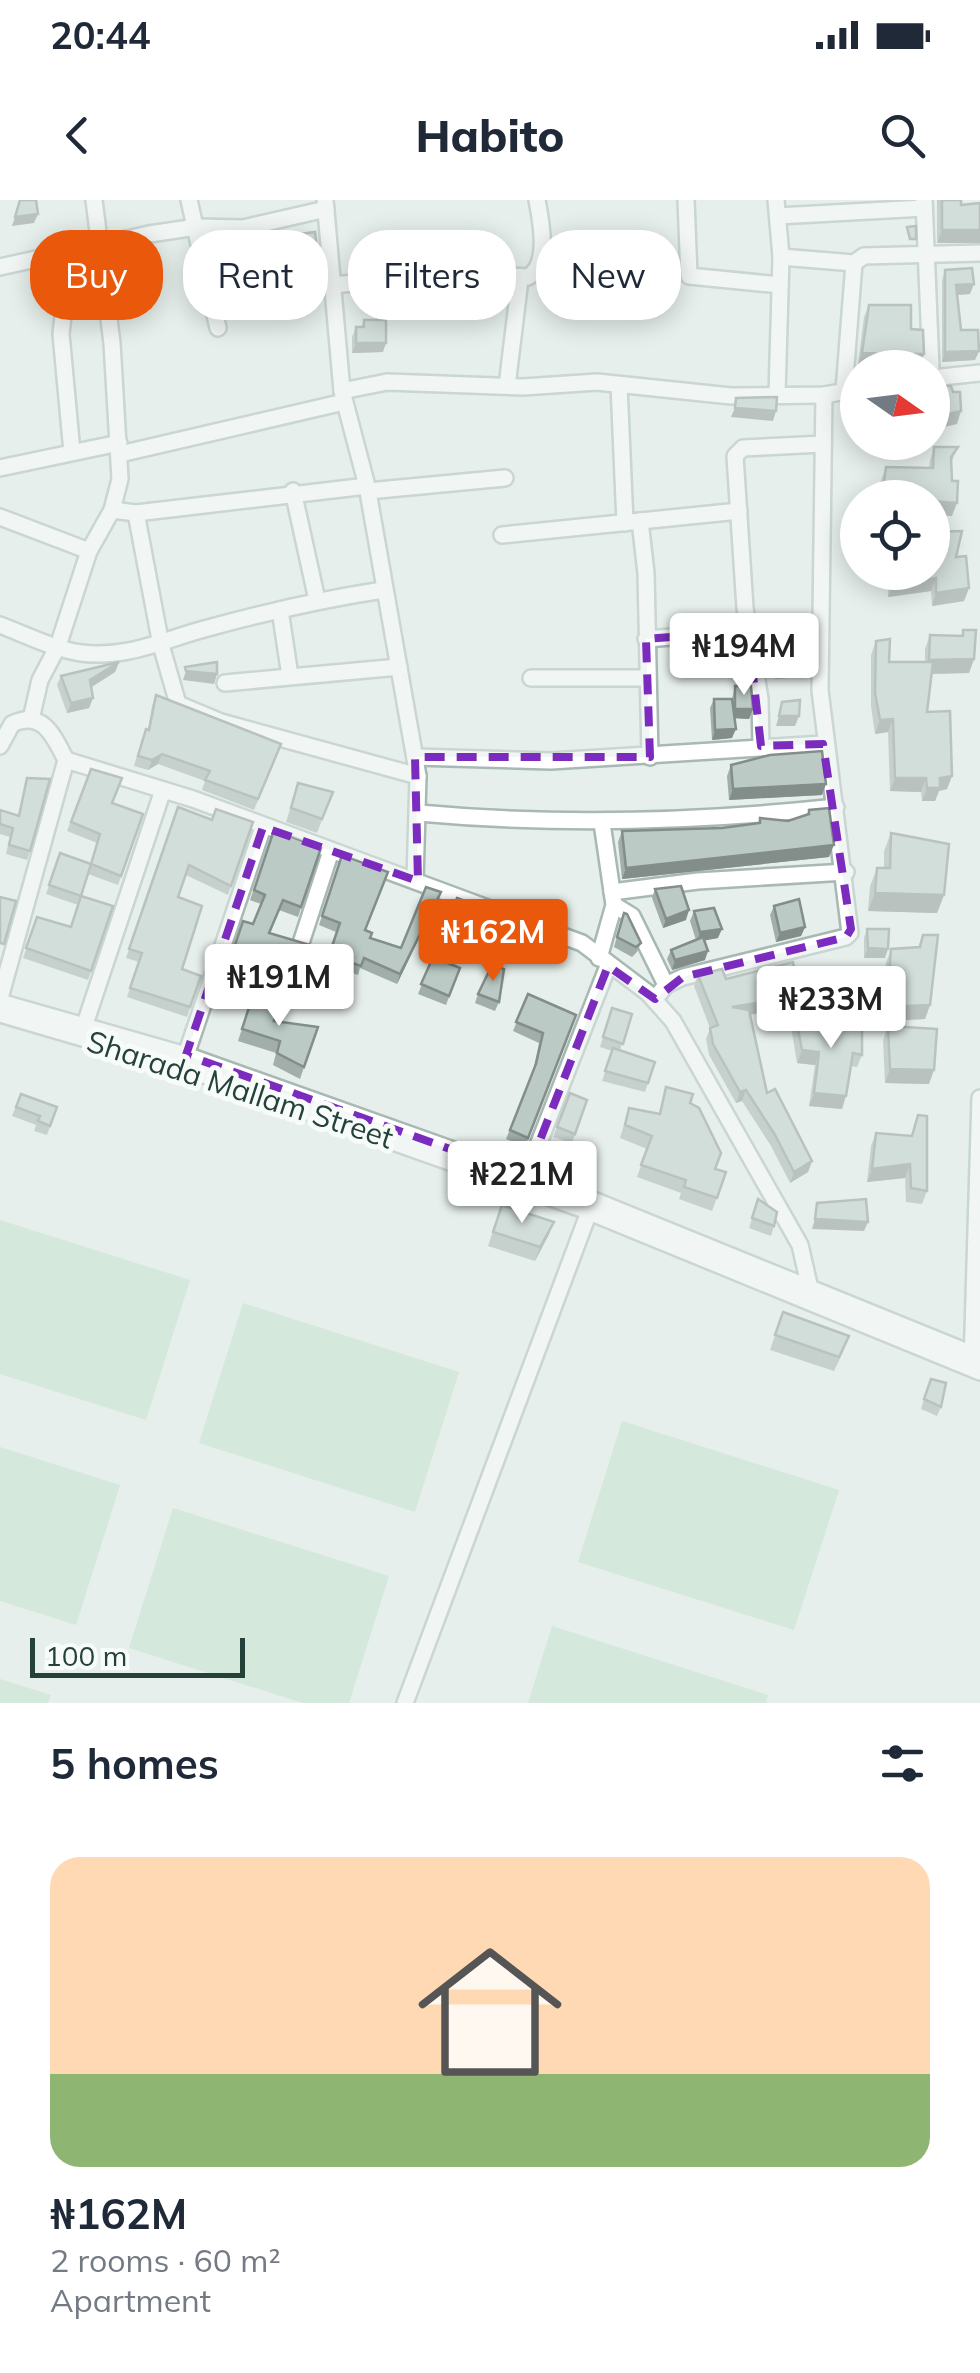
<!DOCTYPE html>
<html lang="en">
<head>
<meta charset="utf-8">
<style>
	body { margin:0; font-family:Mulish,sans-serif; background:#f2f2f3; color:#1f2937; height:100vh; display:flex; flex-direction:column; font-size:38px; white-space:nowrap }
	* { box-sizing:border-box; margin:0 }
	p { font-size:32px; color:#747a83 }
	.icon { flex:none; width:55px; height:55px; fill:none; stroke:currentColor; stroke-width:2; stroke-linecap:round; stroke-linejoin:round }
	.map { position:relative; height:1503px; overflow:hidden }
	.panel { display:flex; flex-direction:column; background:#fff; flex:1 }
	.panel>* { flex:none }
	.top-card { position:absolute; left:30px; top:30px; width:920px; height:90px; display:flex; gap:20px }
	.needle { width:65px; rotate:104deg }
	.tools { position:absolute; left:840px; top:150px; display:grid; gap:20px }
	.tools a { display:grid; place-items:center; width:110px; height:110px; border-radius:50%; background:#fff; box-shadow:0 5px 25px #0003; font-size:50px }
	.scale { position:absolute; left:30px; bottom:25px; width:215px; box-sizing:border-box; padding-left:10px; border:5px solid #24423a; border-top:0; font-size:28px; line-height:35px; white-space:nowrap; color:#24423a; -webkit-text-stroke:8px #f7fbf9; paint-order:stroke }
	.price { position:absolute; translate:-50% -85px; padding:0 22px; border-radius:10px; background:#fff; color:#222; font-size:32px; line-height:65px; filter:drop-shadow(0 2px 5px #0008) }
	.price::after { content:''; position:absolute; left:50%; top:60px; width:30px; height:22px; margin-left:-15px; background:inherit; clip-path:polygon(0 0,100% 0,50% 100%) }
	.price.selected { background:#ea580c; color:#fff }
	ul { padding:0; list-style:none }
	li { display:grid; align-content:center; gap:20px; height:530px; padding:0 50px }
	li+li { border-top:2px solid #e0e1e3 }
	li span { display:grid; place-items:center; height:310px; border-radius:30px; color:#555 }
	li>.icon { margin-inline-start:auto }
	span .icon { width:180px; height:180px; fill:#fffc; stroke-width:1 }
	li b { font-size:42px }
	h2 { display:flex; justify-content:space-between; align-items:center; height:120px; padding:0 50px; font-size:42px }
	.chip { padding:0 35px; border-radius:40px; background:#fff; box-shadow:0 5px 25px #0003; font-size:35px; line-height:90px }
	.chip.selected { background:#ea580c; color:#fff }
	.status { display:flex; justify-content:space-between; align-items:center; height:70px; padding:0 50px; background:#fff; direction:ltr }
	.status svg { height:28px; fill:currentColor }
	header { display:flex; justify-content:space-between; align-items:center; height:130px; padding:0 50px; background:#fff; font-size:45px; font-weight:800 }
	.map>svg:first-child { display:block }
	.green { fill:#bfe0c8 }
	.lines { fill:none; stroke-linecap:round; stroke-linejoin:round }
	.minor-casing { stroke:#a8b8b2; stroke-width:20 }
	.minor { stroke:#fff; stroke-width:15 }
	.wall { fill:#a1aea9 }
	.shaded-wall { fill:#838d89 }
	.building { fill:#bbcac4; stroke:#838d89; stroke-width:2.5 }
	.marked { fill:none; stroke:#7b2cbf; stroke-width:8; stroke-dasharray:20 12; stroke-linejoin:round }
	.labels { text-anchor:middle; stroke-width:10; stroke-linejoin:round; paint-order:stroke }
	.street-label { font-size:30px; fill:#24423a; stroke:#f7fbf9 }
</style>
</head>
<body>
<div class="status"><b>20:44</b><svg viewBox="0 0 49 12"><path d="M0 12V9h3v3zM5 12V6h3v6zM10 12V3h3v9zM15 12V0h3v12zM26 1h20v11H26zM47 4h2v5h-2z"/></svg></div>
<header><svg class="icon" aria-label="back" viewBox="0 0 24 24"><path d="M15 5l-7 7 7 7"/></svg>Habito<svg class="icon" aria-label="search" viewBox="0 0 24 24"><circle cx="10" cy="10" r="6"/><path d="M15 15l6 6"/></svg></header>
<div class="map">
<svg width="980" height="1503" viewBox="0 0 980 1503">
	<rect width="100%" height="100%" fill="#e6efeb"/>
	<g class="green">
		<polygon points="0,1020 190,1080 146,1220 0,1174"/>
		<polygon points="243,1103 459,1172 415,1312 199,1243"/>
		<polygon points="622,1221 839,1290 794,1430 578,1362"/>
		<polygon points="0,1247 120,1285 76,1425 0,1401"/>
		<polygon points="173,1308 389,1376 349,1503 303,1503 129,1448"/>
		<polygon points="552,1426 768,1495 766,1503 528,1503"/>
		<polygon points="0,1479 51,1495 48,1503 0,1503"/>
	</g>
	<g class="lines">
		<g class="minor-casing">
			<g id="minor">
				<polyline points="189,0 218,128"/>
				<polyline points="325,0 342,191 367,286 418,576 415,681"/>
				<polyline points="686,0 689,76 780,85"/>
				<polyline points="776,0 781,57 777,194"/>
				<polyline points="924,0 931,168"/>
				<polyline points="778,16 924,8"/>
				<polyline points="70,54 61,134 72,252"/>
				<polyline points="781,57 854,63 864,56 980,53"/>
				<polyline points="0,67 149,34 197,27 243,28 326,9"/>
				<path d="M 332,85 L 465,73 L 528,77 C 550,65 541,21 537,0"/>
				<polyline points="932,178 980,173"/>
				<polyline points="619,185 625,323"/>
				<polyline points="507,186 520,79"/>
				<polyline points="342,191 387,182 523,187 597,182 731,196 824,195 858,189"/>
				<polyline points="844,191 854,63"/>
				<polyline points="120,254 344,202"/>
				<polyline points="0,268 119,243"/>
				<polyline points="293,291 317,400"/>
				<polyline points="368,291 505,278"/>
				<polyline points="112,310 136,313 367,286"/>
				<polyline points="136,313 161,445 178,504 221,522 418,576"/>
				<polyline points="0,317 89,351"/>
				<polyline points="640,321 646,373 650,557"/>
				<polyline points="502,335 739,311"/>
				<polyline points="280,410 290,476"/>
				<path d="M 0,425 C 26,435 54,449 81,453 C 128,459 165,439 208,428 C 266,412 324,399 383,390"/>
				<polyline points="646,439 748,431"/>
				<polyline points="531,478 646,478"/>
				<polyline points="225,483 399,467"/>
				<polyline points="31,519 40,480 58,446 89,351 112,310 120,279 112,143 94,0"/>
				<path d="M 0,546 L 12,524 C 43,509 54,537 66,560 L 0,798"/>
				<polyline points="761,546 760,499 745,408 735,256 743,248 823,244"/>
				<polyline points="415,557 551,561 823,544"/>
				<polyline points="66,560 193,599 582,743 648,793 673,821 800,1045 811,1093"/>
				<path d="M 419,613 C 560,626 696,622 836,607"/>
				<polyline points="612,692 698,681 846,672"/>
				<polyline points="614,705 632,716 666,785"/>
				<polyline points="301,743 331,651"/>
				<polyline points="599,758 614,705 602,623"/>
				<polyline points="655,799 666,785 683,777 846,737 850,733 820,490 824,195"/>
				<polyline points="0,802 186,855 586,997 980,1157"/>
				<polyline points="0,814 181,867 582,1009 980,1172"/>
				<polyline points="85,824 163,590"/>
				<polyline points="186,855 263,627"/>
				<polyline points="526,976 608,766"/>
				<polyline points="972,1164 980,898"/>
				<polyline points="405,1503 589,1012"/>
			</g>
		</g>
		<use href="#minor" class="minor"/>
	</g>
	<g class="wall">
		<polygon points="937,0 961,0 937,43"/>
		<polygon points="299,34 317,47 314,57 297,59 296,43"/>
		<polygon points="945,70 970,94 957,95 961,130 979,151 975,160 942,162 942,80"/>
		<polygon points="869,105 911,129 920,166 858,164 864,117"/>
		<polygon points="364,120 383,152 352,153 352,137 356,127 361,127"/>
		<polygon points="934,247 958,247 951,263 952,316 932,314 932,298 879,298 881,280 886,267 929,268 930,260"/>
		<polygon points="956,357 969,388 964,401 932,406 931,391 888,397 887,372 932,372"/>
		<polygon points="963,430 974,459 969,473 931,474 927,512 952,576 947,589 939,591 935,601 922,601 921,592 890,591 888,532 875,534 871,506 871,455 876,441 889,462 925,462 925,449 930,435 961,436"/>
		<polygon points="119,462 115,472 91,487 93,498 89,508 67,513 57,485 61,476"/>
		<polygon points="735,486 753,509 749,519 734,518 732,538 712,540 710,508 714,499 732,499"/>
		<polygon points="156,495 277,555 254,610 202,590 205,581 158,564 148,570 134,566 142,539 148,530 152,506"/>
		<polygon points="731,565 822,595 729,600 727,576"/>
		<polygon points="91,569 112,603 143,614 118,685 88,674 81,696 113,706 88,780 23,758 37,717 71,727 78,705 46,694 60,653 91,664 97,643 67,631"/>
		<polygon points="27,578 30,651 27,660 6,654 10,637 0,634 0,610 18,616"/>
		<polygon points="298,583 333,592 317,633 286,622"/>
		<polygon points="178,607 212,620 253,622 228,695 186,675 178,697 182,769 201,776 187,817 127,797 139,762 126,758"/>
		<polygon points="809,610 829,657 622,679 618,642 622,631 722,628 758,623 760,618 788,621 807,614"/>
		<polygon points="274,630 321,648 298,717 279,710 270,733 327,750 311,793 257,771 258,766 231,758 243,721 253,724 261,704 250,700"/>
		<polygon points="891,633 944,695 937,713 868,711 870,686 877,668 884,668 884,651"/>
		<polygon points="342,655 366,730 370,738 401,748 441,692 397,784 360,768 358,775 325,764 336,732 319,725"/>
		<polygon points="655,689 686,720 663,728 652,698"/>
		<polygon points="457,698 517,720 501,760 442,736"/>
		<polygon points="774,706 805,727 801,736 776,742 770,715"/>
		<polygon points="694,711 718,738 704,740 705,760 672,770 667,759 671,750 696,740 690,721"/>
		<polygon points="621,722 641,743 637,752 632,757 614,747"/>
		<polygon points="867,729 885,758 864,758 864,738"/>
		<polygon points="923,735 930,805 925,819 882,821 886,763 891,749 918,747"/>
		<polygon points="433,757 460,768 446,805 418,794"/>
		<polygon points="698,775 726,779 799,796 795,807 750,815 767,893 812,961 808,972 790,983 771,946 742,901 736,903 709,855 706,839 710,828 694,786"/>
		<polygon points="254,792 274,821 318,827 300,879 273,865 276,853 238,841"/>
		<polygon points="828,793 855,822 844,823 862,855 857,867 851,866 842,909 809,906 815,865 797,863 791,826 795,814 827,819 825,802"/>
		<polygon points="478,794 499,802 495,811 475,803"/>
		<polygon points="528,794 576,815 525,947 506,939 533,871 539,843 513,831"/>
		<polygon points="612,808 632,814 620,850 655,862 645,892 602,881 612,851 600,847"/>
		<polygon points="888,826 929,884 885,883 883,840"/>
		<polygon points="666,887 690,903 715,969 726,972 712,1011 679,999 681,993 637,977 647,949 620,938 629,908 659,914"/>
		<polygon points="570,893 587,900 572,943 553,937"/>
		<polygon points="21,894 57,907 47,935 34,931 36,925 12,916"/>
		<polygon points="918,915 927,991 922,1004 906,1002 905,978 867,982 871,946 876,933 911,936"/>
		<polygon points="758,999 774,1026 771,1036 749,1028"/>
		<polygon points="502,1005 554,1022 548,1036 535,1061 488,1046"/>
		<polygon points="783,1112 844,1150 834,1171 770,1150"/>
		<polygon points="924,1199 941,1207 937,1216 921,1209"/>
	</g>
	<g class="shaded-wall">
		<polygon points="38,14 34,23 12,26 15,17"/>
		<polygon points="942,30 980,30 980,43 937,43"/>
		<polygon points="317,47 314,57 297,59 301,50"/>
		<polygon points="974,84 970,94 953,95 956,85"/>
		<polygon points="236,95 234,100 224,102 225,97"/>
		<polygon points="269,111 267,116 256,118 258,113"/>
		<polygon points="356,143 386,143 383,152 352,153"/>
		<polygon points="979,151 975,160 942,162 945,152"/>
		<polygon points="862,153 924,154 920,166 858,164"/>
		<polygon points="735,208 776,211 773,221 731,217"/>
		<polygon points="961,211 957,224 932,230 932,218"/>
		<polygon points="932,301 957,303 952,316 932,314"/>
		<polygon points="936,378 931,391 888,397 893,385"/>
		<polygon points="969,388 964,401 932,406 936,393"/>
		<polygon points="974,459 969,473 924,474 929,460"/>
		<polygon points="119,462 115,472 87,490 90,480"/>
		<polygon points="186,471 217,474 214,484 183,480"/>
		<polygon points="790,473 788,478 775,479 777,475"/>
		<polygon points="93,498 89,508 67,513 71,503"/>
		<polygon points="735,509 753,509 749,519 732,518"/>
		<polygon points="779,516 799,516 795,526 776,526"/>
		<polygon points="893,519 888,532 875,534 880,520"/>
		<polygon points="736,529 732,538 712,540 715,530"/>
		<polygon points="162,554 158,564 148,570 152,560"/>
		<polygon points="952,576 947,589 939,591 935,601 922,601 927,588 940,578"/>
		<polygon points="895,578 926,578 921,592 890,591"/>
		<polygon points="826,584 822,595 729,600 733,589"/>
		<polygon points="834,645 829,657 622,679 626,668"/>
		<polygon points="441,692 437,701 397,784 400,774"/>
		<polygon points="875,693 944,695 937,713 868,711"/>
		<polygon points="689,710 686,720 663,728 666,719"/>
		<polygon points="805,727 801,736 776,742 780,733"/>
		<polygon points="722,729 718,738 697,742 700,732"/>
		<polygon points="868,748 888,749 885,758 864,758"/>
		<polygon points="708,751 705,760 672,770 675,760"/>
		<polygon points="799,796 795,807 728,818 732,807"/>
		<polygon points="930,805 925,819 882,821 887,807"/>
		<polygon points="859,813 855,822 827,823 830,814"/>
		<polygon points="802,850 819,852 815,865 797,863"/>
		<polygon points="890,869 934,870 929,884 885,883"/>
		<polygon points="746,890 742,901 736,903 740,892"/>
		<polygon points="814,893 846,896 842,909 809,906"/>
		<polygon points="812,961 808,972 790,983 794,972"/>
		<polygon points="910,964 905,978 867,982 872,969"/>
		<polygon points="815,1019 868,1022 864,1031 812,1029"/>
		<polygon points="554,1022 548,1036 535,1061 540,1047"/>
	</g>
	<g class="building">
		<polygon points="20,0 36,0 38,14 15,17"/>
		<polygon points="942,0 961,0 961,5 980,3 980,30 942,30"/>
		<polygon points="916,26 916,39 910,39 907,27"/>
		<polygon points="315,32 317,47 301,50 299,34"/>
		<polygon points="972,68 974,84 956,85 961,130 978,130 979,151 945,152 945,70"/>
		<polygon points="234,83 236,95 225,97 223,85"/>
		<polygon points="266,97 269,111 258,113 255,100"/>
		<polygon points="869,105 911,105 911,129 923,130 924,154 862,153"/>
		<polygon points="364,120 386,120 386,143 356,143 356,127 364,127"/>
		<polygon points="932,186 951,186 953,192 960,192 961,211 932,218"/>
		<polygon points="777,197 776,211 735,208 736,198"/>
		<polygon points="934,247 958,247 951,257 952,281 958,281 957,303 932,301 932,298 882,298 886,267 933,268"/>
		<polygon points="962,331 956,357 966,356 969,388 936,393 936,378 893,385 892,372 932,372 933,332"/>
		<polygon points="963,430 976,430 974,459 929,460 930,435 963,436"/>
		<polygon points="890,439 889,462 933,462 927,512 950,511 952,576 940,578 940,588 927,588 926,578 895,578 893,519 880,520 875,493 876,441"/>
		<polygon points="789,455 790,473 777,475 775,460"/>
		<polygon points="119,462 90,480 93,498 71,503 61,476"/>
		<polygon points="217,462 217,474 186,471 185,467"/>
		<polygon points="735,486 751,486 753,509 735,509"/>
		<polygon points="156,495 281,544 258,599 205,580 210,571 162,554 152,560 138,556 146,529 149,530"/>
		<polygon points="714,499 732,499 736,529 715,530"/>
		<polygon points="800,500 799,516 779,516 782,502"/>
		<polygon points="822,551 826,584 733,589 731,565 770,555"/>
		<polygon points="91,569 122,578 112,603 143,614 121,676 91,664 100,634 71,622"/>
		<polygon points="27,578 50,579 30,651 9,645 13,628 0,624 0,610 19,616"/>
		<polygon points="298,583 333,592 322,619 291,608"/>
		<polygon points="178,607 212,620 216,609 253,622 231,686 189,665 178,697 202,706 182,769 201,776 190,807 130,788 142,753 129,749"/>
		<polygon points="829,608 834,645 626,668 622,631 722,628 760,623 760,618 788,621 809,614 809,610"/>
		<polygon points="274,630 321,648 301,707 283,700 269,733 327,750 314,783 260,761 262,757 234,748 243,721 253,724 265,695 254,690"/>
		<polygon points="891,633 949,644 944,695 875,693 877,668 890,668"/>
		<polygon points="60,653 91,664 81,696 49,685"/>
		<polygon points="342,655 388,672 365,730 372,733 370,738 401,748 426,687 441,692 400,774 364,758 361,766 329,755 340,723 322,716"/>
		<polygon points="681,686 689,710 666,719 655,689"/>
		<polygon points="81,696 113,706 91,771 26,748 37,717 71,727"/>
		<polygon points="0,697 16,701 4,744 0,743"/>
		<polygon points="457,698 517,720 505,751 445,726"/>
		<polygon points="799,699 805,727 780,733 774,706"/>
		<polygon points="714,708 722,729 700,732 694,711"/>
		<polygon points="624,713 627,714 641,743 636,747 617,737"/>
		<polygon points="867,729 889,729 888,749 868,748"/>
		<polygon points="923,735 938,735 930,805 887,807 891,749 920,747"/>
		<polygon points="703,737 708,751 675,760 671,750"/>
		<polygon points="433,757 460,768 449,796 421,784"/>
		<polygon points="793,762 799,796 732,807 749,810 767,893 775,889 812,961 794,972 775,935 746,890 740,892 713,844 710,828 718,825 698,775 722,769 726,779"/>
		<polygon points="492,765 504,769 499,802 478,794"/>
		<polygon points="855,787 859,813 830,814 828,793"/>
		<polygon points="254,792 280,800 274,821 318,827 304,867 277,853 280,841 242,829"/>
		<polygon points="528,794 576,815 528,938 510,930 536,864 543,833 516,822"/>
		<polygon points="612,808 632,814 623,844 603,837"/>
		<polygon points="795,814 862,826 862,855 853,853 846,896 814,893 819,852 802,850"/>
		<polygon points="888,826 937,829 934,870 890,869"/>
		<polygon points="613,848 655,862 648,883 605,871"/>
		<polygon points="666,887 693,894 690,903 699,908 721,953 715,969 726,972 717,998 684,987 686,980 641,965 652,936 625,925 629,908 660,914"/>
		<polygon points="570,893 587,900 575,934 557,927"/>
		<polygon points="21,894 57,907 50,926 38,921 40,916 16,907"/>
		<polygon points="918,915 927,916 927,991 911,988 910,964 872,969 876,933 912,936"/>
		<polygon points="758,999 777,1012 774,1026 752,1018"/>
		<polygon points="866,999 868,1022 815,1019 817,1003"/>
		<polygon points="502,1005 554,1022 540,1047 493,1032"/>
		<polygon points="783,1112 849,1136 839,1157 775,1135"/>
		<polygon points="931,1179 946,1183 941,1207 924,1199"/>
	</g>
	<path d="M0 0H980V1503H0ZM 748,431 L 761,546 L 823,544 L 851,729 L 846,737 L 683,777 L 655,799 L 608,766 L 526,976 L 186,855 L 263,627 L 418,681 L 415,557 L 650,557 L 646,439 Z" fill="#e6efeb" fill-opacity=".55" fill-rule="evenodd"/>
	<path class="marked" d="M 748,431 L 761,546 L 823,544 L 851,729 L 846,737 L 683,777 L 655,799 L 608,766 L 526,976 L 186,855 L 263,627 L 418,681 L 415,557 L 650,557 L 646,439 Z"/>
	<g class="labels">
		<g class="street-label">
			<text transform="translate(240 890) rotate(18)" y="10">Sharada Mallam Street</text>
		</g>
	</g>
</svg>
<div class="tools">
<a><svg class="needle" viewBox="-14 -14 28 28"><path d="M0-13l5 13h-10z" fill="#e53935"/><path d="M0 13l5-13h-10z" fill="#747a83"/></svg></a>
<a><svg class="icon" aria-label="locate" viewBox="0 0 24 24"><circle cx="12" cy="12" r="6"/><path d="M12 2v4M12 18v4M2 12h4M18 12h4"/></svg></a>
</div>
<div class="scale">100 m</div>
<b class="price" style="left:744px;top:498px">₦194M</b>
<b class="price selected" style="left:493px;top:784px">₦162M</b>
<b class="price" style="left:279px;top:829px">₦191M</b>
<b class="price" style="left:831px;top:851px">₦233M</b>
<b class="price" style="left:522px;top:1026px">₦221M</b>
<div class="top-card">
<a class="chip selected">Buy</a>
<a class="chip">Rent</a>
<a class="chip">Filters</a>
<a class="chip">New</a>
</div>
</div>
<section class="panel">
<h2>5 homes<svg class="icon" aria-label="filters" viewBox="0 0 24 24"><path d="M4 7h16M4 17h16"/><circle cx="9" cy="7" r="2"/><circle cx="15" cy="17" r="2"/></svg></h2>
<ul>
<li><span style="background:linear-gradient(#ffd9b3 70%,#8fb573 0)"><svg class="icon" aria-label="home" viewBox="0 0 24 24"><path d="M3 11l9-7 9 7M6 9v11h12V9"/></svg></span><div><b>₦162M</b><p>2 rooms · 60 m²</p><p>Apartment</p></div></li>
</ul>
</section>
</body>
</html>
